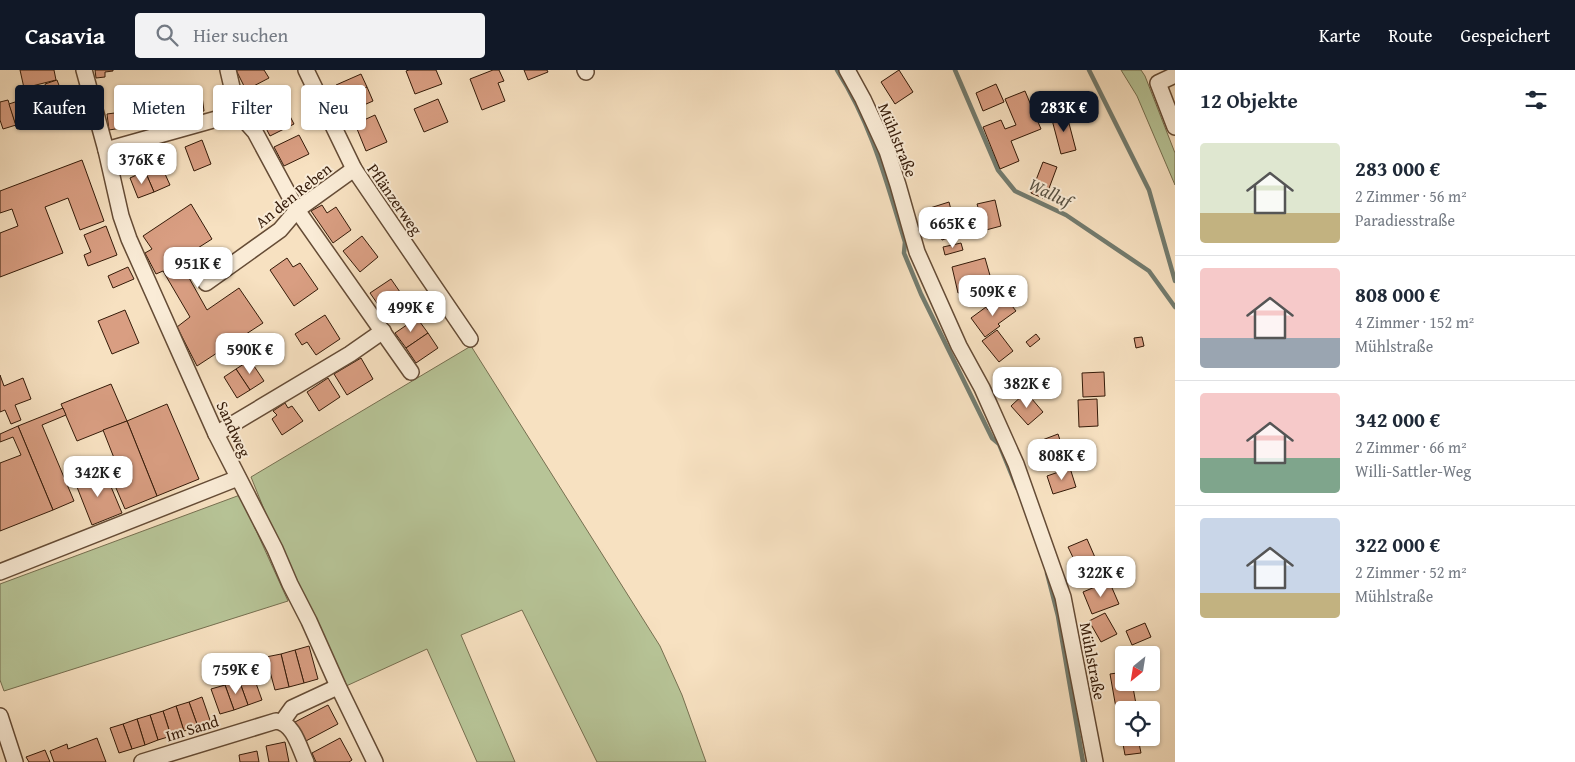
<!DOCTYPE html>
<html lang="de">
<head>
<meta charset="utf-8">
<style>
	body { margin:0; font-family:"Gentium Book Plus",serif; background:#f2f2f3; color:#1f2937; height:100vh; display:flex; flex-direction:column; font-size:19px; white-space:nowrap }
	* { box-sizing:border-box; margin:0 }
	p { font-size:16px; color:#747a83 }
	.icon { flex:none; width:28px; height:28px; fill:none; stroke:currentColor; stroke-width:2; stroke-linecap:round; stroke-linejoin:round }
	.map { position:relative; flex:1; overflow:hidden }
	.drawer { display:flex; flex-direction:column; background:#fff; width:400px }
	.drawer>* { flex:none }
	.banner { position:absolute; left:15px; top:15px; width:475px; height:45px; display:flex; gap:10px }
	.needle { width:32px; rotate:210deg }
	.buttons { position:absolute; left:1115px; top:576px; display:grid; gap:10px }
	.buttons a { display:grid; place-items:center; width:45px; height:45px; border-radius:5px; background:#fff; box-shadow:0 1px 4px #0004; font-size:25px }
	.price { position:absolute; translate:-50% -42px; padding:0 11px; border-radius:10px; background:#fff; color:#222; font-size:16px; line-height:32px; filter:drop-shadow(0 1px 2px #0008) }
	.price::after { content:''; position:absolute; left:50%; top:30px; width:15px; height:11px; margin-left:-8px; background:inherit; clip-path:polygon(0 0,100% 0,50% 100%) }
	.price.current { background:#111827; color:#fff }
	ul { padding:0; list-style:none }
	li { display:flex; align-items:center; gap:15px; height:125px; padding:0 25px }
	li+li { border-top:1px solid #e0e1e3 }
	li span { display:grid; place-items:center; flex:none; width:140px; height:100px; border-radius:5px; color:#555 }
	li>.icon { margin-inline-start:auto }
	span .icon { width:60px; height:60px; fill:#fffc; stroke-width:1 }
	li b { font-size:21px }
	h2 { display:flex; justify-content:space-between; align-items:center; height:60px; padding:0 25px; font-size:21px }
	.tag { padding:0 18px; border-radius:5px; background:#fff; box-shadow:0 1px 4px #0004; font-size:18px; line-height:45px }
	.tag.current { background:#111827; color:#fff }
	header { display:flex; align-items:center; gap:30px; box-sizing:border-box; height:70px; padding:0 25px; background:#111827; color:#fff }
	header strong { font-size:24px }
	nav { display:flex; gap:28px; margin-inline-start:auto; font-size:18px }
	.search { width:350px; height:45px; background:#f2f2f3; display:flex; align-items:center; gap:12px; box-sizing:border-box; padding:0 18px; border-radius:5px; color:#747a83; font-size:19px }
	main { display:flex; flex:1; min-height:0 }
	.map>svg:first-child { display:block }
	.green { fill:#b7c497; stroke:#766f50 }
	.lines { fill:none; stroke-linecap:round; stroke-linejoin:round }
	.stream { stroke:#737c6f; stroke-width:4.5 }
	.building { fill:#d99e82; stroke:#341a08 }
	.minor-casing { stroke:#654c36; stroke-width:18 }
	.minor { stroke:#faecd7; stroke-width:15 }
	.labels { text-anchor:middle; stroke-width:4; stroke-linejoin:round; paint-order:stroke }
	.street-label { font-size:16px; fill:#341a08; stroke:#faecd7 }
	.water-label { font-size:18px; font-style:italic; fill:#595344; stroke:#faecd7 }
</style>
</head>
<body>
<header>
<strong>Casavia</strong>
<div class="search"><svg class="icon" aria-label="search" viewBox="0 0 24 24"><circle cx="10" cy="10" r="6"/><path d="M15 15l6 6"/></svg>Hier suchen</div>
<nav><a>Karte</a><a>Route</a><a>Gespeichert</a></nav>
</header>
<main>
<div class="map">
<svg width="1175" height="692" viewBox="0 0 1175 692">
	<rect width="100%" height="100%" fill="#f7e1c1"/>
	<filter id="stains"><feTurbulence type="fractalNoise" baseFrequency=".004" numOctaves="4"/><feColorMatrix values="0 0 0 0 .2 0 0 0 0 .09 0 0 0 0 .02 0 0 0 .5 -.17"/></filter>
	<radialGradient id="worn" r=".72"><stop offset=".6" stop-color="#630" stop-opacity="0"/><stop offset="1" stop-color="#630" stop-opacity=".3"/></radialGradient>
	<g class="green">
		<polygon points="1121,0 1141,0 1145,6 1175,83 1175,115 1137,26"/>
		<polygon points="471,276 660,576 682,625 706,692 597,692 522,540 461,565 515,692 477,692 427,579 344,617 287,496 251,407"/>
		<polygon points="240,425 288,531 4,621 0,610 0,514"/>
	</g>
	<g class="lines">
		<g class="stream">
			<path d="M 837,0 C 872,55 886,110 905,172 L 904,183 L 921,224 L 992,368 L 999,374 L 1017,418"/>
			<polyline points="955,0 998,100 1015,121 1066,145 1149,201 1175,237"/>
			<polyline points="1089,0 1149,120 1175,211"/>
			<polyline points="1047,503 1058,546 1083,692"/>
		</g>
	</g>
	<g class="building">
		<polygon points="20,0 54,0 56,10 24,18"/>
		<polygon points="95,0 113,0 113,1 105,2 105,7 96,8"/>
		<polygon points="236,0 264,0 269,8 246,20"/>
		<polygon points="409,0 436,0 442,14 415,24 406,1"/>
		<polygon points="493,0 499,0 504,11 498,13 505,31 482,40 470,9"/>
		<polygon points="524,0 547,0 548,2 528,10"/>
		<polygon points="899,0 913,22 895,34 881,12"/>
		<polygon points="361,4 367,17 342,28 336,15"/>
		<polygon points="57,10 60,18 48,23 45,14"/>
		<polygon points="996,14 1004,32 983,41 976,23"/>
		<polygon points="367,17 373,31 348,42 342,28"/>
		<polygon points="71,18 75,32 46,39 42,26"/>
		<polygon points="277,21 294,54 270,66 253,33"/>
		<polygon points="1025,21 1041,59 1011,71 1019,91 1000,99 983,57 1001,50 1005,59 1016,55 1005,29"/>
		<polygon points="202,26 204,41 165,47 163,32"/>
		<polygon points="438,29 448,52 424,62 414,39"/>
		<polygon points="8,30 16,55 3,59 0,50 0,32"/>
		<polygon points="21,30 29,55 17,59 9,34"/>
		<polygon points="75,32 79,46 50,54 46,39"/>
		<polygon points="359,37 362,43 351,48 348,42"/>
		<polygon points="145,39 147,54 109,60 107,44"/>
		<polygon points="164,39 166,54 148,57 146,41"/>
		<polygon points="1066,42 1076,80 1061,84 1051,46"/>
		<polygon points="362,43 366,50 355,54 351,48"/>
		<polygon points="375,45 387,72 366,81 355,54"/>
		<polygon points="299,65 309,84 284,96 274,77"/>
		<polygon points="202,70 211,94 194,101 185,77"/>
		<polygon points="82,90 104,151 80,160 68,128 45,137 63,183 0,207 0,163 18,156 12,139 0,143 0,121"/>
		<polygon points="1043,92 1057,97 1045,129 1031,123"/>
		<polygon points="161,95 170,115 154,122 145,101"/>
		<polygon points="145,101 154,122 138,128 130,108"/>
		<polygon points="995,130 1001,156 971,164 967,148 980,144 977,134"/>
		<polygon points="949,132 954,151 936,156 930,138"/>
		<polygon points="191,134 212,169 179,190 207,240 239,218 263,253 197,296 177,257 190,247 163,201 156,204 145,183 152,179 143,166"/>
		<polygon points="322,135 327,143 336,137 351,160 333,173 311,141"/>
		<polygon points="955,152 959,164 942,170 937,158"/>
		<polygon points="106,156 117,185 88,196 84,185 91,182 84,165"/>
		<polygon points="362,166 378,187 360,202 343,181"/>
		<polygon points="961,173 963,180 945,185 943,177"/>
		<polygon points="287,188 293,197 300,193 318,219 294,236 270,200"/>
		<polygon points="985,188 995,223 970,230 968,220 958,223 952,197"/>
		<polygon points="128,197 134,209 113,218 108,206"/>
		<polygon points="391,209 400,222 379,236 370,223"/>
		<polygon points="400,222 409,236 389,250 379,236"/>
		<polygon points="1005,227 1016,241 998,254 1000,256 985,267 971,248 986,237 988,240"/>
		<polygon points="125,240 139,273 112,284 98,251"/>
		<polygon points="325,245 340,269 316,285 307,272 302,275 295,264"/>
		<polygon points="417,248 428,263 406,278 395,263"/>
		<polygon points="997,260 1013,281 999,292 982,271"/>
		<polygon points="428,263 438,278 416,293 406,278"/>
		<polygon points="1036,264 1040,269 1030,277 1026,272"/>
		<polygon points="1142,267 1144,276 1136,278 1134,268"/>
		<polygon points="361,288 373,309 347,325 334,304"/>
		<polygon points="250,290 264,311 250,320 236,299"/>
		<polygon points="1017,298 1031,315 1015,329 1001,311"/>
		<polygon points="236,299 250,320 237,328 224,307"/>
		<polygon points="1104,302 1105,326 1083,327 1082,303"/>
		<polygon points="0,305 4,316 23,308 31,329 15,335 21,350 11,354 5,340 0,342"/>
		<polygon points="328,308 340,327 319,341 307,322"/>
		<polygon points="111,314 127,351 77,371 61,334"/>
		<polygon points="1026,322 1043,342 1028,355 1011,336"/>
		<polygon points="1097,329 1098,356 1079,357 1078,330"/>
		<polygon points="285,333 288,338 292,336 303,351 282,365 272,349 277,345 273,341"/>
		<polygon points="167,334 199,409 157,426 127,351"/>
		<polygon points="63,338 66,345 42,355 74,431 53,440 18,356"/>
		<polygon points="127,351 157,426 125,439 107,397 116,393 103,360"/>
		<polygon points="18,356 53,440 0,461 0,393 21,385 13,367 0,372 0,364"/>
		<polygon points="1058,364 1064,382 1044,389 1037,372"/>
		<polygon points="1070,398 1076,417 1053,424 1047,406"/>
		<polygon points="104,400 122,443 92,455 75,412"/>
		<polygon points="1087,469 1097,492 1079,500 1068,477"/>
		<polygon points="1109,511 1119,534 1092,544 1083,522"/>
		<polygon points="1105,543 1117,564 1101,572 1089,551"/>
		<polygon points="1145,553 1151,567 1132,575 1126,561"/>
		<polygon points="309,576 318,609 304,613 295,580"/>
		<polygon points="295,580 304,613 289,617 281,584"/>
		<polygon points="281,584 289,617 275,620 266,587"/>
		<polygon points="1124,602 1124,612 1132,612 1136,634 1116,638 1110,604"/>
		<polygon points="253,605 262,630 248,635 239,610"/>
		<polygon points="239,610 248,635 234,640 225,615"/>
		<polygon points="225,615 234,640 220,644 211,619"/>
		<polygon points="202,627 211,653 198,657 189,632"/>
		<polygon points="189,632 198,657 184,661 176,636"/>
		<polygon points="328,635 338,654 304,672 293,653"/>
		<polygon points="176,636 184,661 171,666 163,641"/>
		<polygon points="163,641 171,666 158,670 150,645"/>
		<polygon points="150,645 158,670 145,675 137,649"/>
		<polygon points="137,649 145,675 132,679 123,654"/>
		<polygon points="1124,651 1124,668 1138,668 1141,683 1125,685 1119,652"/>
		<polygon points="123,654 132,679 119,683 110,658"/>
		<polygon points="97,668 106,692 54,692 50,681 67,674 68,679"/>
		<polygon points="340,668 352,690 349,692 316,692 312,683"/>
		<polygon points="285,672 289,692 269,692 266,676"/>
		<polygon points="45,680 50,692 29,692 26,687"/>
		<polygon points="257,681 259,692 240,692 239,685"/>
	</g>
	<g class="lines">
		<g class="minor-casing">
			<g id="minor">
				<polyline points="84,0 106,80 121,146 129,169 216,364 275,479 290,514 309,551 338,616 375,692"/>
				<polyline points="228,0 238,43"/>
				<polyline points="306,0 354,99 470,269"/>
				<polyline points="585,0 586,2"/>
				<polyline points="847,0 863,29 887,81 898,115 917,182 959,276 982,318 1016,394 1063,527 1095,692"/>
				<polyline points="1175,5 1158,13 1175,57"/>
				<polyline points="106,80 238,43 255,62 297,140 411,302"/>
				<polyline points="206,213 280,160 297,140 354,99"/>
				<polyline points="216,364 350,284 383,261"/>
				<polyline points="0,502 238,408"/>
				<polyline points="0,646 15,692"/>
				<polyline points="282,652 292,638 333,619"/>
				<path d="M 142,692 L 276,651 C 294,653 299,677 306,692"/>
			</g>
		</g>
		<use href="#minor" class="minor"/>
	</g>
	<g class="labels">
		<g class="street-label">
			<text transform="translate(898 70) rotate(68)" y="6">Mühlstraße</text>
			<text transform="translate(293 125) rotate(-39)" y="6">An den Reben</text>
			<text transform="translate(395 129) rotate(55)" y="6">Pflänzerweg</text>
			<text transform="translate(234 359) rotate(65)" y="6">Sandweg</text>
			<text transform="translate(1093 591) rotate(79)" y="6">Mühlstraße</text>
			<text transform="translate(192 658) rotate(-17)" y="6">Im Sand</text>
		</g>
		<g class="water-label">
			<text transform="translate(1050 123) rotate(26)" y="6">Walluf</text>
		</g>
	</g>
	<rect width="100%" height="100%" filter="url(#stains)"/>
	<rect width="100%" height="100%" fill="url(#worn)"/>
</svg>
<div class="buttons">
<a><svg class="needle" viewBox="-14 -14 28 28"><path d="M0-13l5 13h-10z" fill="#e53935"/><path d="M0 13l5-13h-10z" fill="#747a83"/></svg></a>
<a><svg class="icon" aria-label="locate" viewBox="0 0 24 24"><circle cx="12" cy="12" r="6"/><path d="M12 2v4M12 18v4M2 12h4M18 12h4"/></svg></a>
</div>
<b class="price current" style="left:1064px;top:63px">283K €</b>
<b class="price" style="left:142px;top:115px">376K €</b>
<b class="price" style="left:953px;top:179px">665K €</b>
<b class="price" style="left:198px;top:219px">951K €</b>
<b class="price" style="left:993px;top:247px">509K €</b>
<b class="price" style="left:411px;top:263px">499K €</b>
<b class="price" style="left:250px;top:305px">590K €</b>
<b class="price" style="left:1027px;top:339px">382K €</b>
<b class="price" style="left:1062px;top:411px">808K €</b>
<b class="price" style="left:98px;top:428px">342K €</b>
<b class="price" style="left:1101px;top:528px">322K €</b>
<b class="price" style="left:236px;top:625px">759K €</b>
<div class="banner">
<a class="tag current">Kaufen</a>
<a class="tag">Mieten</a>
<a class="tag">Filter</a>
<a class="tag">Neu</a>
</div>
</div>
<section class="drawer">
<h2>12 Objekte<svg class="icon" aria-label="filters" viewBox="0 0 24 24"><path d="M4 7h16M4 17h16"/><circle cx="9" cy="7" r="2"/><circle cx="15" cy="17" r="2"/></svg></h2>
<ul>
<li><span style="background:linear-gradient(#dfe7d0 70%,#c2b280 0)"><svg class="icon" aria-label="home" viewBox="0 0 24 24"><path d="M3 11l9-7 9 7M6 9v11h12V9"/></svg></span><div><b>283 000 €</b><p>2 Zimmer · 56 m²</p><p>Paradiesstraße</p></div></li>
<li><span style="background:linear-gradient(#f6c9c9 70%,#9aa5b1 0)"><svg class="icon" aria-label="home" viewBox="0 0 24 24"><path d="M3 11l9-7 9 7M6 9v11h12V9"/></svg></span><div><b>808 000 €</b><p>4 Zimmer · 152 m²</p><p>Mühlstraße</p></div></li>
<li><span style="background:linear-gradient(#f6c9c9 65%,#7fa58c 0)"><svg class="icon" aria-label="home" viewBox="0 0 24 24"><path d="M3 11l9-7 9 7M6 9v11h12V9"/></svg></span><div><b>342 000 €</b><p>2 Zimmer · 66 m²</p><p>Willi-Sattler-Weg</p></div></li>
<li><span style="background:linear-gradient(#c9d6e8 75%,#c2b280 0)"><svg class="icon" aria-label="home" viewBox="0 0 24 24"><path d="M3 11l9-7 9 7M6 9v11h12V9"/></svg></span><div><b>322 000 €</b><p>2 Zimmer · 52 m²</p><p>Mühlstraße</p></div></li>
</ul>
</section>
</main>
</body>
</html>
